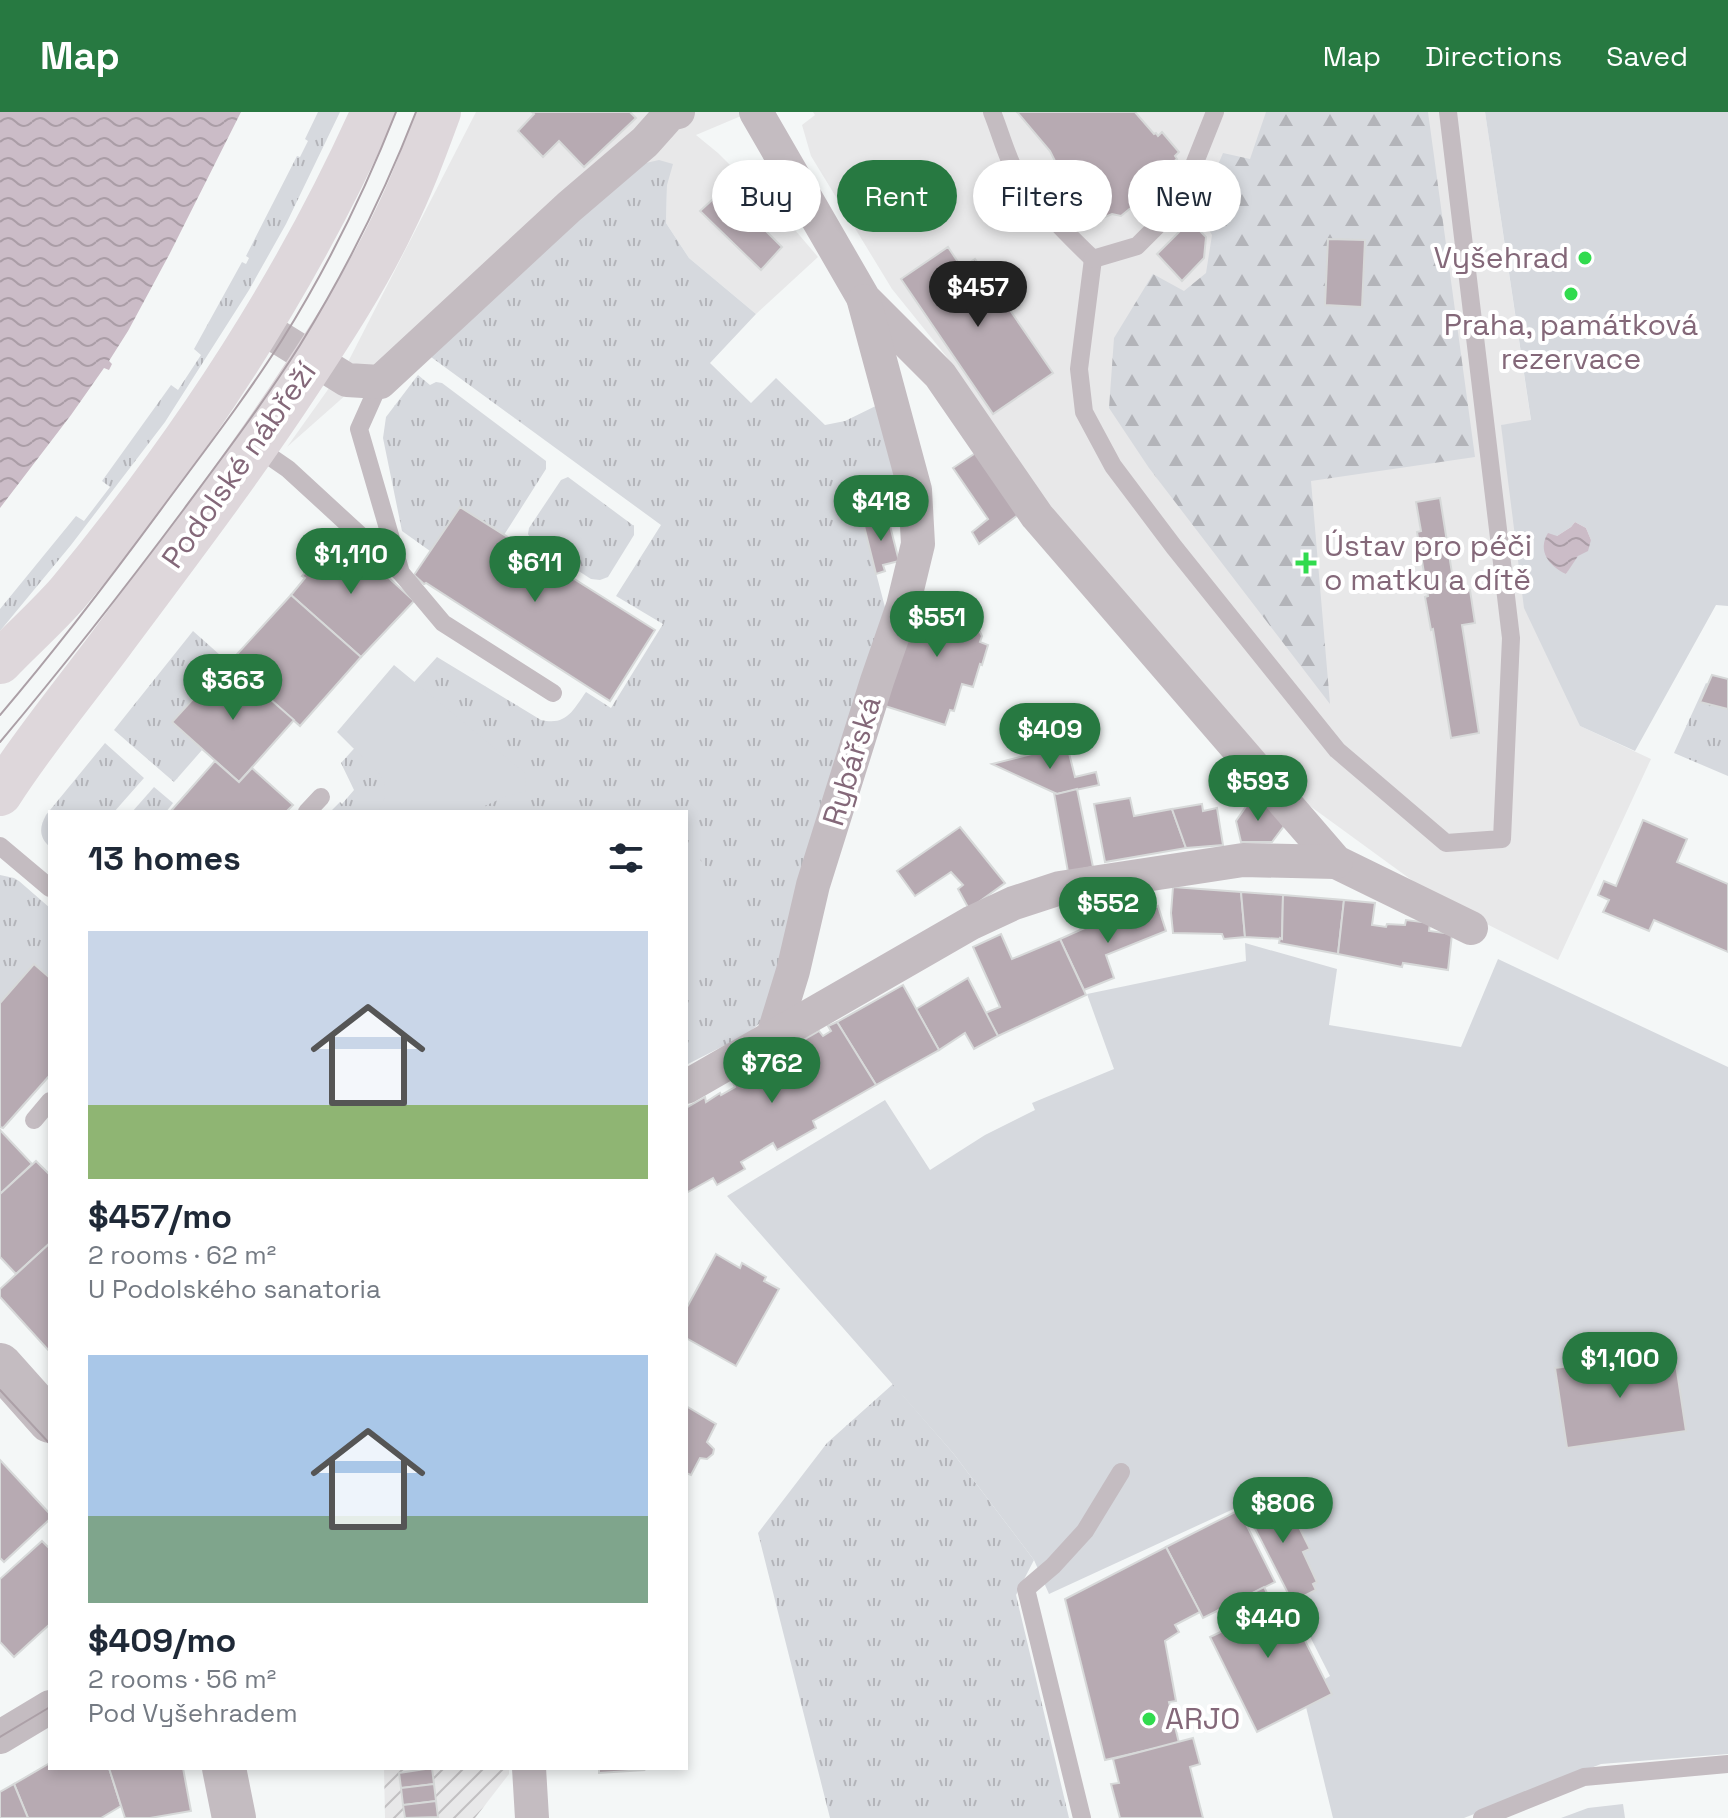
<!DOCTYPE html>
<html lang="en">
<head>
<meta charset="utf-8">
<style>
	body { margin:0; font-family:"Space Grotesk",sans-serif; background:#f2f2f3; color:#1f2937; height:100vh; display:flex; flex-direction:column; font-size:30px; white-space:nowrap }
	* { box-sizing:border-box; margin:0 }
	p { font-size:26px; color:#747a83 }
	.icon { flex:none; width:44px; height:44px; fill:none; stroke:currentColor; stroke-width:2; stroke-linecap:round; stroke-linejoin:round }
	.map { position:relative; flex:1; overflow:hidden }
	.panel { position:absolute; left:48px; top:698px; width:640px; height:960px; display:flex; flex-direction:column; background:#fff; border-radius:0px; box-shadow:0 4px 12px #0003 }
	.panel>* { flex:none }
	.banner { position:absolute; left:712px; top:48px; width:760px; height:72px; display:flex; gap:16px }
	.price { position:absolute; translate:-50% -68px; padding:0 18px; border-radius:28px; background:#277941; color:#fff; font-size:26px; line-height:52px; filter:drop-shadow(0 2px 4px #0008) }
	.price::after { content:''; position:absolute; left:50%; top:48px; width:24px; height:18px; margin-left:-12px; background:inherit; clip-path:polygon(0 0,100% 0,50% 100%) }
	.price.selected { background:#222; color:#fff }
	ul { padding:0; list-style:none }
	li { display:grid; align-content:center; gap:16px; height:424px; padding:0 40px }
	li span { display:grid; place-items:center; height:248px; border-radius:0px; color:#555 }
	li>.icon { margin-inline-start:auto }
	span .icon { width:144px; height:144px; fill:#fffc; stroke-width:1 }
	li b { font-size:34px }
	h2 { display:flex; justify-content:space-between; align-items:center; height:96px; padding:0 40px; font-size:34px }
	.tag { padding:0 28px; border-radius:36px; background:#fff; box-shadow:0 4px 12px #0003; font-size:28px; line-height:72px }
	.tag.selected { background:#277941; color:#fff }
	header { display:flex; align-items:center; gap:48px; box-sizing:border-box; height:112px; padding:0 40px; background:#277941; color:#fff }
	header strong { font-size:38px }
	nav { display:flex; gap:44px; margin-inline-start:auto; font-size:28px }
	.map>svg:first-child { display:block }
	.built { fill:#e8e8e9 }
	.industrial { fill:url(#industrial-furrows) }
	.grass { fill:url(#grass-tufts) }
	.forest { fill:url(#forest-firs); fill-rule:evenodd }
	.green { fill:#d6d9de; fill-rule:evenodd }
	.water { fill:url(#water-waves) }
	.building { fill:#b7aab2; stroke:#d7d9d9; stroke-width:2 }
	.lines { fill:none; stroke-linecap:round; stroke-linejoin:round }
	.service { stroke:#c4bcc1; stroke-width:18 }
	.minor { stroke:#c4bcc1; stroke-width:34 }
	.tertiary { stroke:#c4bcc1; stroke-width:44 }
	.secondary { stroke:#ded7db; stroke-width:44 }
	.tram { stroke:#aca0a7; stroke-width:2 }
	.poi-dot { fill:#31db4e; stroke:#fff; stroke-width:3 }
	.labels { text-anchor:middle; stroke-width:8; stroke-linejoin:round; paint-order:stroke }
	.poi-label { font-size:30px; fill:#846879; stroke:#fff; text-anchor:start }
	.street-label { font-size:30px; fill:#846879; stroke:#fff }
</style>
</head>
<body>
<header>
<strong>Map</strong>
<nav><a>Map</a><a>Directions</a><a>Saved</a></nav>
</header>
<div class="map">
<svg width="1728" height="1706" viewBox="0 0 1728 1706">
	<defs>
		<pattern id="industrial-furrows" width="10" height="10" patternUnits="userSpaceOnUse" patternTransform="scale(2)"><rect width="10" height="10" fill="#e8e8e9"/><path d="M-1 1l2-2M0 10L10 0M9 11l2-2" fill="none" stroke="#c2c0c2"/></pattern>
		<pattern id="grass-tufts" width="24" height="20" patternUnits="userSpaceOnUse" patternTransform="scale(2)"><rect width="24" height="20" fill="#d6d9de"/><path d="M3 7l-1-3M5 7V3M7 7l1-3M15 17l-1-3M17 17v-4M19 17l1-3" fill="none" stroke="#b3b4b9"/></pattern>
		<pattern id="forest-firs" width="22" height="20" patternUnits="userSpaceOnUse" patternTransform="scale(2)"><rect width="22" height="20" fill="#d6d9de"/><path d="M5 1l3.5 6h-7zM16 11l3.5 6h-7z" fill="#b3b4b9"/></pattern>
		<pattern id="water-waves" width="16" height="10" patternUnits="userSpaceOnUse" patternTransform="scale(2)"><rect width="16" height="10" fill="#cbbcc7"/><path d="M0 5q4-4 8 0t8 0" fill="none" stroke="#aa9da6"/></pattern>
	</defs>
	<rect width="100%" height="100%" fill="#f4f7f7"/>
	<g class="built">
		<polygon points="476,0 740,0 741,4 696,23 718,41 795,118 818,145 756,202 689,146 666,111 667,73 382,251 287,335 349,248"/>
		<polygon points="813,0 1485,0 1531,309 1502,313 1580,614 1651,647 1558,848 1439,788 1299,686 1053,406 946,244 892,177 811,44 802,13 815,3"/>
	</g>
	<polygon class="industrial" points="384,1656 509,1656 509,1662 475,1706 385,1706"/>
	<g class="grass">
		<polygon points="318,0 340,0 286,112 249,178 165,310 71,433 0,519 0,497 76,404 84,409 110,375 102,369 171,273 178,278 201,243 194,237 242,150 246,152 249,146 246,144 297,44 300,45 308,29 305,27"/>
		<path d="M 659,48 L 673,52 L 667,73 L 666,111 L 689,146 L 756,202 L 710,251 L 751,291 L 776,266 L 825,313 L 845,309 L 888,288 L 902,403 L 863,411 L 887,503 L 765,907 L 747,922 L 686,953 L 686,700 L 330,700 L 340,690 L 342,692 L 354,678 L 341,651 L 437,545 L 541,608 C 567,614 573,598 586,580 L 611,596 L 663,512 L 616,484 L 661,413 L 431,245 L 628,55 Z"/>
		<polygon points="418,263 430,273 436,270 442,271 546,349 546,357 504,423 460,395 430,439 402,419 383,326 386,305"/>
		<polygon points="568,365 634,414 634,423 608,465 600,468 591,467 532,429 528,422 529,416 561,368"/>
		<polygon points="193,519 229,551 217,566 213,564 172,610 202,638 174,670 114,618"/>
		<polygon points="1706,571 1708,572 1700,590 1728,597 1728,664 1674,641"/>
		<path d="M 105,631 L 144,666 L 114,700 L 50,700 L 50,735 C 39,725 39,716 46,703 Z"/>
		<polygon points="154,675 173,691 166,700 132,700"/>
		<polygon points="0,763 14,766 19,769 50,796 50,866 34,853 0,891"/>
		<polygon points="893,1272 953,1341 1034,1448 1016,1483 1069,1706 830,1706 758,1421 827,1331"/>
	</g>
	<path class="forest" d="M 1266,0 L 1428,0 L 1475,345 L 1311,369 L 1330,592 L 1149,356 L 1109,296 L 1114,226 L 1153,162 L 1184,179 L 1206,161 L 1212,123 L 1198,100 L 1223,41 L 1250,47 ZM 1329,127 L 1365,129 L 1325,193 Z"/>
	<g class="green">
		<path d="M 1485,0 L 1728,0 L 1728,494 L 1716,493 L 1635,639 L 1580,614 L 1524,496 L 1501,313 L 1531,308 ZM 1575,410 L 1586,416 L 1591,428 L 1572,451 L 1566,462 L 1557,424 L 1571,415 Z"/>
		<path d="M 394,553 L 525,661 L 526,679 L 507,684 L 471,700 L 378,700 C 392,675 385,666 366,648 C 356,639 347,630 337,620 Z"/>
		<polygon points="686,732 760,815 686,880"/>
		<polygon points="1245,831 1337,857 1329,913 1461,935 1498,847 1728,955 1728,1642 1601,1652 1464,1706 1333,1706 1306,1595 1332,1582 1325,1567 1330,1564 1296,1497 1303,1493 1300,1486 1316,1478 1313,1472 1317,1469 1303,1440 1310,1436 1297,1409 1289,1412 1278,1392 1285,1388 1279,1376 1049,1482 1034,1448 953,1341 727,1084 885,988 930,1058 985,1023 1035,998 1032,991 1114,957 1087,882 1246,849"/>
		<polygon points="1623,1692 1625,1706 1561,1706 1588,1696"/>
	</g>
	<g class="water">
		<polygon points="0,0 241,0 169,143 128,219 109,249 112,252 109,258 104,256 71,303 0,396"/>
		<path d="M 1575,410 L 1586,416 L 1591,428 L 1588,439 L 1578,444 L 1566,462 C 1549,454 1537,439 1548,421 L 1557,424 L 1571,415 Z"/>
	</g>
	<g class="building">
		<polygon points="532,0 630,0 636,6 584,55 559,29 543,45 518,19 534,2"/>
		<polygon points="1017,0 1135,0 1154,22 1156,21 1158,24 1162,20 1179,40 1175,44 1177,47 1155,65 1165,77 1136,101 1132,95 1121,104 1112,102 1105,105 1072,66 1058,55 1050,39"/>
		<polygon points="724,77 782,135 761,158 700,99"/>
		<polygon points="1194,105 1200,111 1196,115 1206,125 1204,146 1182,169 1157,142"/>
		<polygon points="1328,127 1365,128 1362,195 1325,193"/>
		<polygon points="948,135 962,156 975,147 1053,261 993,302 901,167"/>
		<polygon points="977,340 1022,400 979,432 972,420 988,407 953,356"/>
		<polygon points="1440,386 1455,480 1470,478 1475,511 1462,513 1479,621 1451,626 1433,517 1431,518 1425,485 1428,484 1417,420 1421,419 1416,390"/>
		<polygon points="460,395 655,518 610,589 426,471 424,472 414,463"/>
		<polygon points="888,406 899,449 883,453 885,459 876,462 863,410"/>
		<polygon points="340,421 414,489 361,545 291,483 305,466 302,464"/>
		<polygon points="921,479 974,494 977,499 972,514 978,516 982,524 980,530 988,533 982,553 980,552 973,575 962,572 954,599 950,598 945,613 885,594"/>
		<polygon points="291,483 361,545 300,614 229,551"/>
		<polygon points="229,551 294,608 239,670 172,610 214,564 217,566"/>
		<polygon points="1712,563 1728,567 1728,597 1700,590"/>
		<polygon points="1067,633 1075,665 1096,660 1099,673 1057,682 992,652"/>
		<polygon points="215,649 239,670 252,656 293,693 286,700 170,700"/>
		<polygon points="1077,677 1093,755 1068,760 1054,681 1057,682"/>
		<polygon points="1261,684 1284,714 1272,730 1241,730 1236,709 1247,693"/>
		<polygon points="1130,686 1134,704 1172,697 1186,736 1105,750 1094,692"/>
		<polygon points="1202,692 1203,699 1217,696 1223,733 1186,736 1172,697"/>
		<polygon points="1643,708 1687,727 1677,750 1728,772 1728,840 1654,808 1649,819 1603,800 1609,788 1598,783 1604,769 1616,774"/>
		<polygon points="960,715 1005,771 969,797 958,777 963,773 951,760 915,784 897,759"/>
		<polygon points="1173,775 1241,780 1245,825 1224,827 1222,822 1173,821 1171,801"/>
		<polygon points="1241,780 1283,783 1282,827 1245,825"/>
		<polygon points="1283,783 1344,788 1338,842 1279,831 1280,826 1282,827"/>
		<polygon points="1344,788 1375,791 1372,813 1386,815 1387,812 1405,813 1406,808 1430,811 1429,819 1452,822 1448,858 1403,851 1402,855 1338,842"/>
		<polygon points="1158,794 1166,819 1106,843 1114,866 1084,878 1060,827 1098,810 1105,819"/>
		<polygon points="1001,822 1012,847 1060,827 1086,883 998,924 985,901 1000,895 973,835"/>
		<polygon points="34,852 50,866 50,963 3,1016 0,1015 0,891"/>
		<polygon points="968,866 998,924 974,937 965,921 939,938 916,897"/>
		<polygon points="903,873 939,938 876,973 837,910"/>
		<polygon points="837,910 876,973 813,1009 816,1016 777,1038 773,1031 741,1050 745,1057 717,1073 713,1066 688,1080 686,1077 686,996 705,985 706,990 720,981 721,983 735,975 732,969 819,919 823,924 831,919 828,914"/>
		<polygon points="0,1018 32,1052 0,1082"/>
		<polygon points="36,1049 50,1063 50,1131 16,1162 0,1145 0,1082"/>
		<polygon points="50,1131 50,1240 0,1185 0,1177"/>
		<polygon points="716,1142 740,1156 742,1151 766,1165 764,1169 779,1177 736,1254 686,1226 686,1197"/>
		<polygon points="1674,1239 1686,1319 1567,1336 1555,1256"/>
		<polygon points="686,1294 716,1312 707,1330 714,1337 713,1342 707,1347 700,1346 691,1363 686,1361"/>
		<polygon points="0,1348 50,1402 50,1407 4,1450 0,1446"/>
		<polygon points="1279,1376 1285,1388 1278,1392 1289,1412 1296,1409 1310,1437 1303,1440 1317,1470 1313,1472 1316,1478 1300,1486 1304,1493 1296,1497 1244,1395"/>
		<polygon points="1239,1398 1275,1470 1203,1506 1166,1435"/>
		<polygon points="42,1429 50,1437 50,1512 14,1545 0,1530 0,1467"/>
		<polygon points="1166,1435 1200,1500 1175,1513 1179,1520 1165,1529 1176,1589 1169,1590 1179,1631 1105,1648 1065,1487"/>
		<polygon points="1264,1475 1273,1493 1284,1487 1332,1582 1257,1620 1210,1525 1227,1517 1217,1499"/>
		<polygon points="1193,1626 1200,1652 1190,1655 1203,1706 1120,1706 1111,1672 1119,1671 1113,1647"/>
		<polygon points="50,1651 50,1656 109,1656 121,1694 101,1706 28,1706 14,1672"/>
		<polygon points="109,1656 183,1656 191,1699 150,1706 125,1706"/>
		<polygon points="432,1656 434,1672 401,1676 399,1661"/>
		<polygon points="599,1656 643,1656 644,1658 599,1661"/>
		<polygon points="14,1672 28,1706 0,1706 0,1680"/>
		<polygon points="434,1672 436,1689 403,1693 401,1676"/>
		<polygon points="436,1689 438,1705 405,1706 403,1693"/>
	</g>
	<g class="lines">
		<g class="service">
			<path d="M 992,0 C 999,17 1004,36 1012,53 C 1026,82 1069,124 1093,147"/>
			<polyline points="1093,147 1079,257 1084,300 1113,354 1174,435 1337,638 1446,731 1502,727 1511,526 1448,0"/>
			<polyline points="1093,147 1137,134 1178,93 1215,0"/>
			<polyline points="380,270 359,317 401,461 443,511 553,581"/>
			<polyline points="256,335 288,357 399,459"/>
			<polyline points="307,700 321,685"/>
			<polyline points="0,734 50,776"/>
			<polyline points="34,1008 50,989"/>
			<polyline points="1082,1706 1026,1477 1053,1454 1085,1419 1121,1360"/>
			<polyline points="1482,1706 1584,1665 1728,1652"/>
		</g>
		<g class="minor">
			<polyline points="756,0 864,187 940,263 1037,404 1336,750 1471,816"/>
			<polyline points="260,214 347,268 380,270 569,95 645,30 670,2 678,0"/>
			<polyline points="773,924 793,859 813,773 877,569 903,494 918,432 915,378 864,189"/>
			<polyline points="686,975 971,811 1014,791 1060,776 1243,748 1336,750"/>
			<polyline points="0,1625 50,1595"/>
			<polyline points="529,1656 532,1706"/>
		</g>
		<g class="tertiary">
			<polyline points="0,1253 50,1309"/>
			<polyline points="224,1656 234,1706"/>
		</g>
		<g class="secondary">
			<path d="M 0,550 C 22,527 47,505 68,481 C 188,336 296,172 373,0"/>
			<path d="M 0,682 C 34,629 74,581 112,530 C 176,444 241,359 300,269 C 333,219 367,167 393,112 C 411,76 425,38 439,0"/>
		</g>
		<g class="tram">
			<path d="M 0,603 C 58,535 112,464 165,392 C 205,338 246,285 282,228 C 327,156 365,79 396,0"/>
			<path d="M 0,630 C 64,554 125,476 184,397 C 224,343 264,290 300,233 C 345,160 385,80 416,0"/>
			<polyline points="0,1278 50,1332"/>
			<polyline points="0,1625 50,1595"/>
		</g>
	</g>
	<g class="poi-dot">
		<circle cx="1585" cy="146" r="8"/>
		<circle cx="1571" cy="182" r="8"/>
		<path d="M1302 439h8v8h8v8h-8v8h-8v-8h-8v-8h8z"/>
		<circle cx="1149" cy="1607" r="8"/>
	</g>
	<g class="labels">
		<g class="poi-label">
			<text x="1569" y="156" text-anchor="end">Vyšehrad</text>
			<text x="1571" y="223" text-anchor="middle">Praha, památková<tspan x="1571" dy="34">rezervace</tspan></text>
			<text x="1324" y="444">Ústav pro péči<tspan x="1324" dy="34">o matku a dítě</tspan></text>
			<text x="1165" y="1617">ARJO</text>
		</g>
		<g class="street-label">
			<text transform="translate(239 353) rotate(-55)" y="10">Podolské nábřeží</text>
			<text transform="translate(852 649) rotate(-73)" y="10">Rybářská</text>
		</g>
	</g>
</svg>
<b class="price selected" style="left:978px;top:217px">$457</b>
<b class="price" style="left:881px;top:431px">$418</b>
<b class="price" style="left:351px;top:484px">$1,110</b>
<b class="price" style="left:535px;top:492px">$611</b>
<b class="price" style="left:937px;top:547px">$551</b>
<b class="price" style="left:233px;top:610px">$363</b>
<b class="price" style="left:1050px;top:659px">$409</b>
<b class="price" style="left:1258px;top:711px">$593</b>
<b class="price" style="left:1108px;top:833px">$552</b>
<b class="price" style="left:772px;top:993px">$762</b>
<b class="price" style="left:1620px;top:1288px">$1,100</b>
<b class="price" style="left:1283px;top:1433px">$806</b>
<b class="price" style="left:1268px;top:1548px">$440</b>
<div class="banner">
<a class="tag">Buy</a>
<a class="tag selected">Rent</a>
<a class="tag">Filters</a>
<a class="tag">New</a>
</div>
<section class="panel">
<h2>13 homes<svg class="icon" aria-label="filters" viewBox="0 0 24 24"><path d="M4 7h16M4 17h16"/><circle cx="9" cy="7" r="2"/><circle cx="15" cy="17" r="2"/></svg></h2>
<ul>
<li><span style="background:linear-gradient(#c9d6e8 70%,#8fb573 0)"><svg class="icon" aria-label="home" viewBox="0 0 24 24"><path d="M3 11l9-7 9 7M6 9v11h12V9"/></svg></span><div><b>$457/mo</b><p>2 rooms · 62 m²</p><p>U Podolského sanatoria</p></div></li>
<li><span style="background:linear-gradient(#a9c7e8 65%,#7fa58c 0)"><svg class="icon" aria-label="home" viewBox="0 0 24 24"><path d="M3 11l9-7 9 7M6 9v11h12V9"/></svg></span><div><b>$409/mo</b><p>2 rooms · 56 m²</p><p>Pod Vyšehradem</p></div></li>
</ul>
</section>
</div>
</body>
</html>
